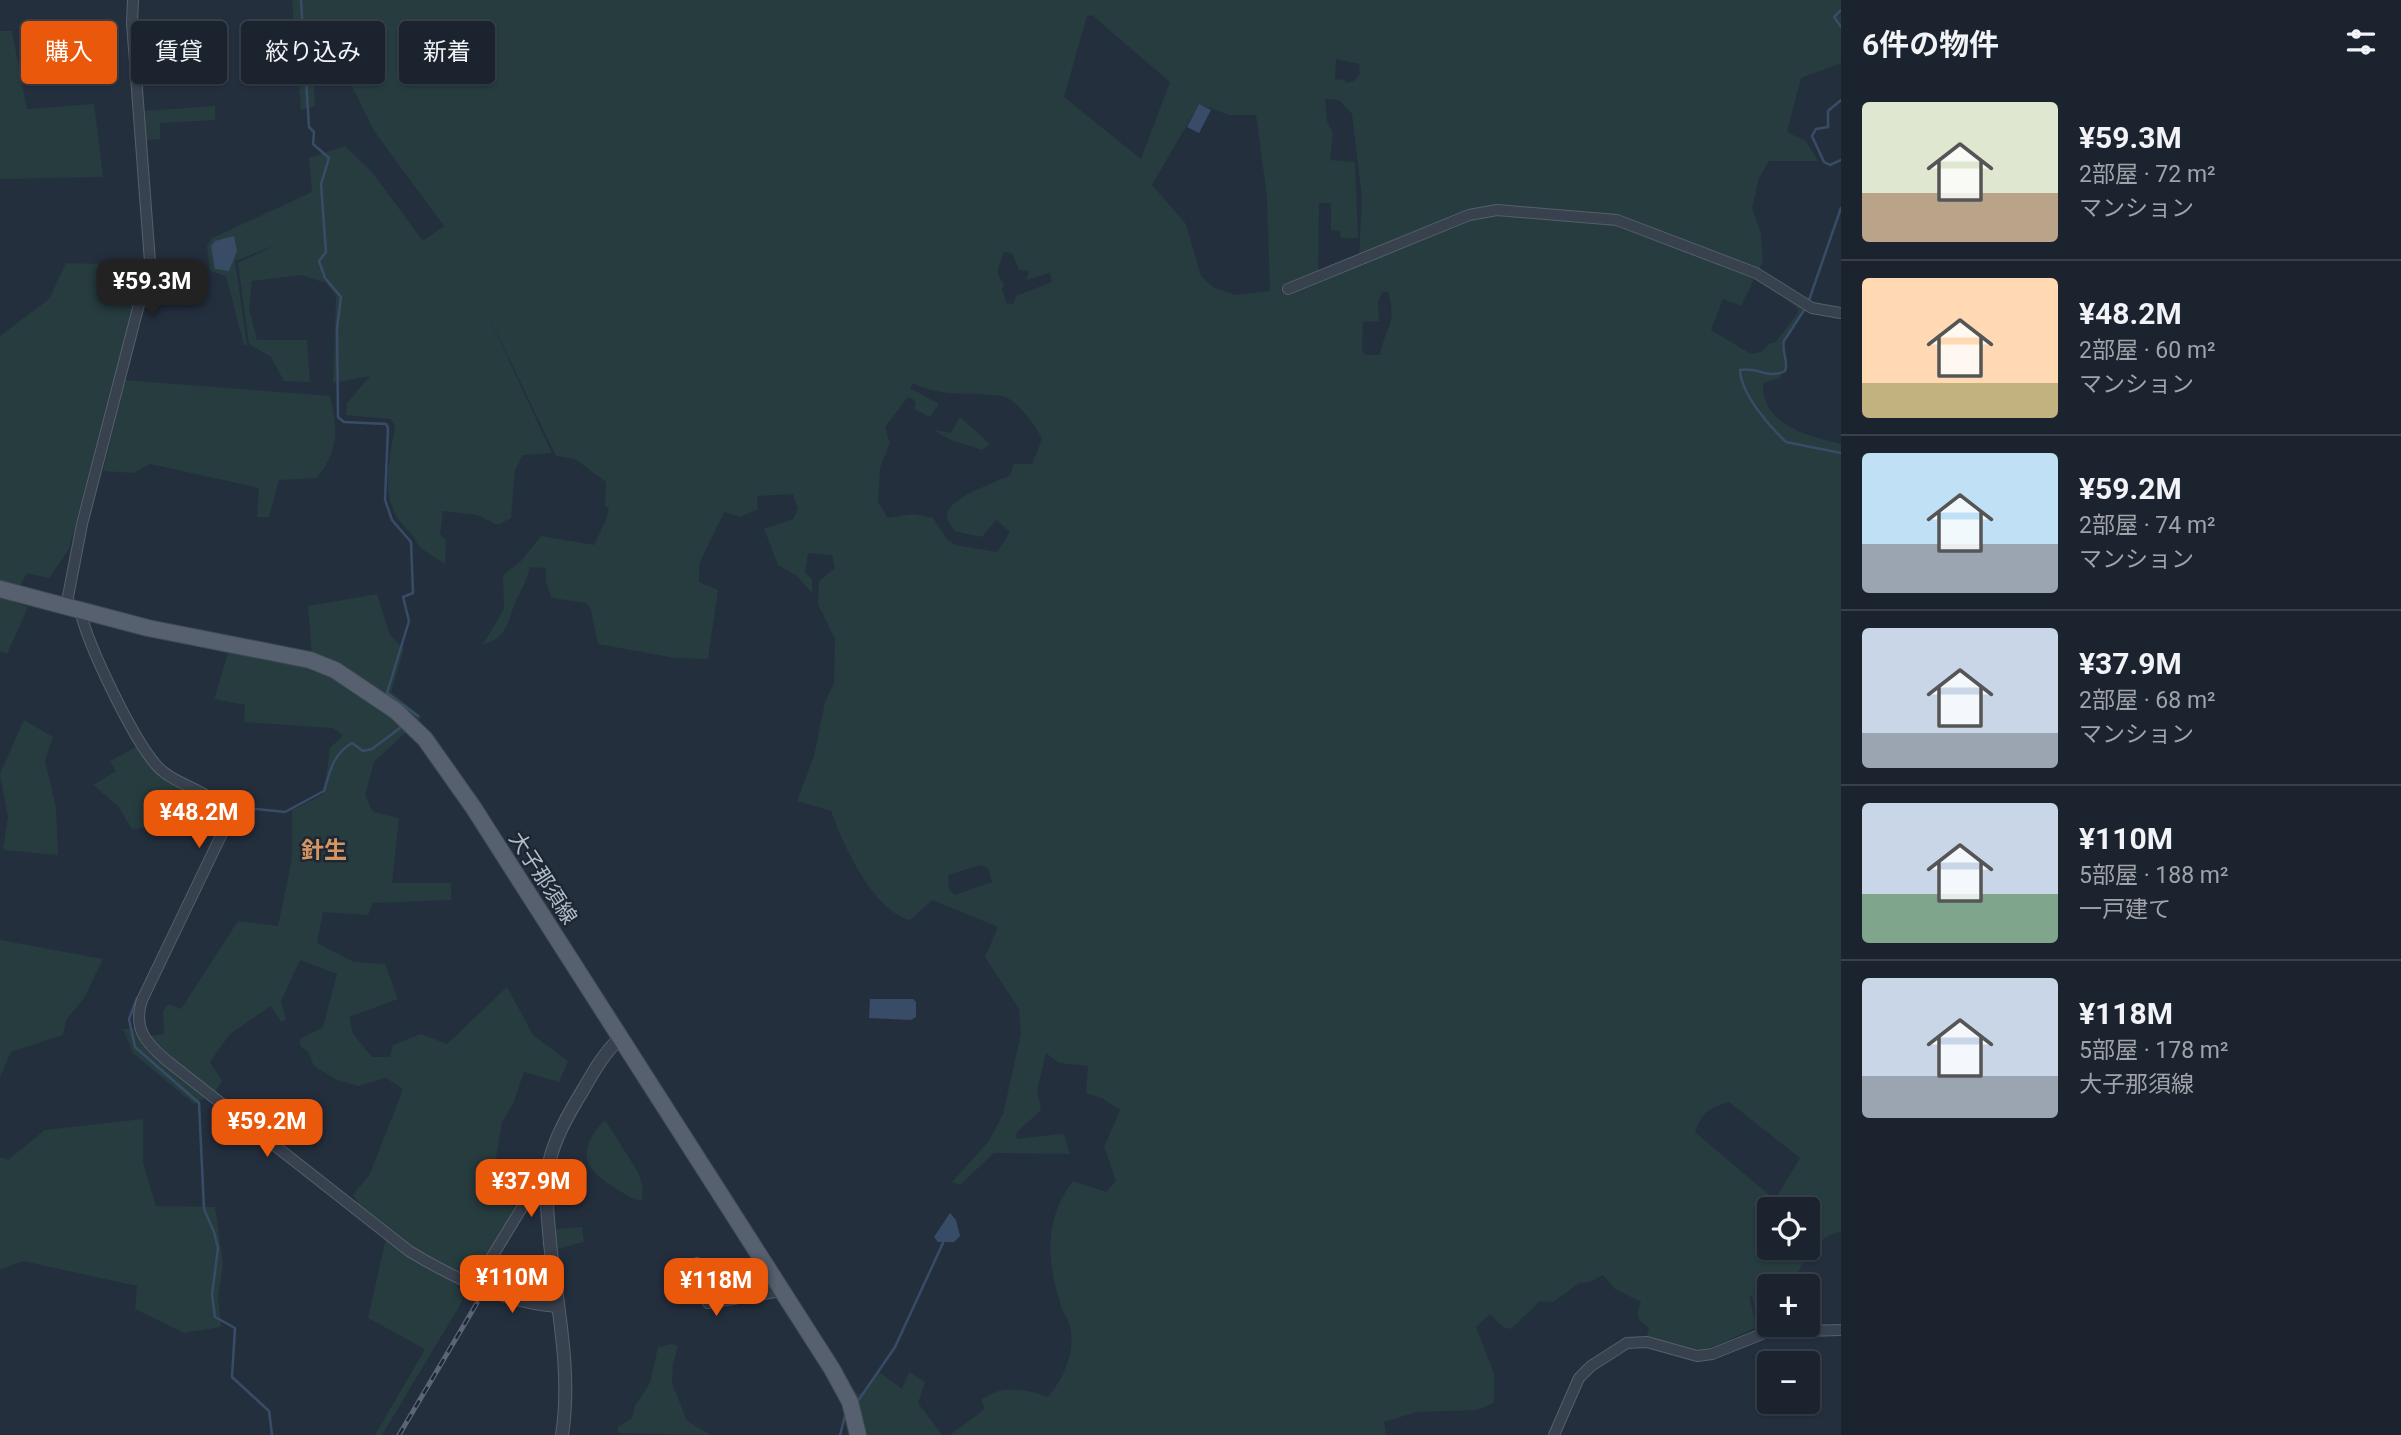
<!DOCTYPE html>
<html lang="ja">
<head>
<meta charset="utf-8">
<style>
	body { margin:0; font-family:Roboto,"Noto Sans JP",sans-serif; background:#242b36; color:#f1f3f6; height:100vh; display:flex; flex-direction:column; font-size:26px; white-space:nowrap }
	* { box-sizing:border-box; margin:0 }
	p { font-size:23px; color:#a0a4aa }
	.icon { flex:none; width:38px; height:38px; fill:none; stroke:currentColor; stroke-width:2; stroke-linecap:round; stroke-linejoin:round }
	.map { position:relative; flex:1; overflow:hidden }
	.details { display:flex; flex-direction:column; background:#1b232e; width:560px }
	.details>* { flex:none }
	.banner { position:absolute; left:21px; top:21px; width:665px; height:63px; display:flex; gap:14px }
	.buttons { position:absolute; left:1757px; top:1197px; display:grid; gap:14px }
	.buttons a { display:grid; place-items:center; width:63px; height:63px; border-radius:7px; background:#1b232e; box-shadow:0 2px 5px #0004,0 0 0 2px #39404a; font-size:35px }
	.price { position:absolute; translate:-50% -60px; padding:0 16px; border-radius:14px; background:#ea580c; color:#fff; font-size:23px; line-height:46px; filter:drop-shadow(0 2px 4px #0008) }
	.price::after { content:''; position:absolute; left:50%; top:42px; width:21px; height:16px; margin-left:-10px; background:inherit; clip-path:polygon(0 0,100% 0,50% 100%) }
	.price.on { background:#222; color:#fff }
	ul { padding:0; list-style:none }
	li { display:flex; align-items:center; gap:21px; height:175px; padding:0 21px }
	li+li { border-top:2px solid #39404a }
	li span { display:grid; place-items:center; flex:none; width:196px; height:140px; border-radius:7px; color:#555 }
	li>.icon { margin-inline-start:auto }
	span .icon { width:84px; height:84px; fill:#fffc; stroke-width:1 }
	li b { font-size:30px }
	h2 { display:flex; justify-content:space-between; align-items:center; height:84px; padding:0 21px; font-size:30px }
	.pill { padding:0 24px; border-radius:7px; background:#1b232e; box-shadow:0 2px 5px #0004,0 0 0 2px #39404a; font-size:24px; line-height:63px }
	.pill.on { background:#ea580c; color:#fff }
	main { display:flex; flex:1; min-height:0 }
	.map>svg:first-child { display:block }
	.green { fill:#263c3f; fill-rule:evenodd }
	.water { fill:#394c67 }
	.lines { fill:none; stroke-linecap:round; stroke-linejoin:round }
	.stream { stroke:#394c67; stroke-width:2.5 }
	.minor-casing { stroke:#565f6c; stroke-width:12 }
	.tertiary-casing { stroke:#565f6c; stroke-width:14 }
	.primary-casing { stroke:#414a57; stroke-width:18 }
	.minor { stroke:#38414e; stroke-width:10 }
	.tertiary { stroke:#38414e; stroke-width:12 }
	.primary { stroke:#56606e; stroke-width:16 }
	.rail-casing { stroke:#5a6575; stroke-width:5 }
	.rail { stroke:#1d2633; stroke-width:2.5; stroke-dasharray:8; stroke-linecap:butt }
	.labels { text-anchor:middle; stroke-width:5; stroke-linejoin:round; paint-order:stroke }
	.street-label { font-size:21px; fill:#b4bcc9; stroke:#1d2633 }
	.neighbourhood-label { font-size:23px; font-weight:bold; fill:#d59563; stroke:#1d2633 }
</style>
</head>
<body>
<main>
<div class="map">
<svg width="1841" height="1435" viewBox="0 0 1841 1435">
	<rect width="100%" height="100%" fill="#242f3e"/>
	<g class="green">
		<path d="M 292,0 L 1841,0 L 1841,63 L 1801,78 L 1787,132 L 1806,141 L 1818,161 L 1769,161 L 1759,178 L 1752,208 L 1761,234 L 1763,261 L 1741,306 L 1723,299 L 1711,330 L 1751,354 L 1761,352 L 1770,343 L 1775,343 L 1798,313 L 1797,308 L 1780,294 L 1803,308 L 1781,346 L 1785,365 L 1780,378 L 1763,383 C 1761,425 1808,436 1841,444 L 1841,1232 C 1814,1236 1803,1265 1790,1286 L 1769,1286 L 1769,1324 L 1760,1326 L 1752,1296 L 1749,1297 L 1757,1327 C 1706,1350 1703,1359 1647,1336 L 1649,1328 L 1640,1321 L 1637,1313 L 1641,1302 L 1615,1289 L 1603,1275 L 1590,1282 L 1579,1283 L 1553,1302 L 1540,1301 L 1511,1329 L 1503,1327 L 1490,1314 L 1476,1327 L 1494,1373 L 1494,1403 L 1477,1410 L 1417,1412 L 1384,1422 L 1386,1435 L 950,1435 L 985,1409 L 981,1400 C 1001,1384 1025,1389 1048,1397 C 1063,1379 1074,1356 1071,1331 C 1070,1323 1064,1314 1061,1306 C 1047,1262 1043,1220 1073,1181 L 1106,1192 L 1116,1181 L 1104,1147 L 1120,1110 L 1102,1098 L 1086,1093 L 1088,1066 L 1059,1063 L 1046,1053 L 1037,1090 L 1041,1110 L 1016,1133 L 1017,1139 L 1059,1134 L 1064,1135 L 1070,1154 L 994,1153 L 960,1185 L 952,1182 L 989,1141 L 1003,1114 L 1021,1034 L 1019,1009 L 985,957 L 998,927 L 932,900 L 910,920 C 872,910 843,844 831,811 L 797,801 L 814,756 L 825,702 L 834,683 L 835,639 L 818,604 L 819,581 L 835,568 L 832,555 L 808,553 L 805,573 L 812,579 L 812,593 L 797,576 L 778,565 L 764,529 L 793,519 L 798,509 L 793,494 L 757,496 L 758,509 L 740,517 L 724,512 L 699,564 L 699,582 L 718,590 L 708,659 L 675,658 L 598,644 L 591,610 L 586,603 L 552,598 L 546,583 L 546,568 L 530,567 C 527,582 520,591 515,603 C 508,621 506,640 483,644 L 504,609 L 503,575 L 521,561 L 541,536 L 594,545 L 606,520 L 609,508 L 605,506 L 606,482 L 575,459 L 556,456 L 485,309 L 552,453 L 523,455 L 515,470 L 511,518 L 498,525 L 477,515 L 443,511 L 440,534 L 446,540 L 445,564 L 419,547 C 414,533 404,529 397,517 C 380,489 391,455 395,425 L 390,419 L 346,415 L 347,403 L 370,376 L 333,383 L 336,296 L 326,283 L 301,275 L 252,281 L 249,309 L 257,340 L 307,340 L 310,382 L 284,381 L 271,357 L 249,344 L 238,263 L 276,245 L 235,261 L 247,345 L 244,345 L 226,276 L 210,271 L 207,245 L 212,238 L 312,192 L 309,158 L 345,146 L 372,172 L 423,241 L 444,226 L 374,131 L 348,78 L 336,26 L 311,34 L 315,106 L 301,110 ZM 1092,15 L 1170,82 L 1141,159 L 1064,97 L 1087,16 ZM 1336,59 L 1359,64 L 1360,74 L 1354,81 L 1345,83 L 1345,80 L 1335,79 ZM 1325,99 L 1339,100 L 1352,114 L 1362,198 L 1359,258 L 1318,274 L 1319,203 L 1331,203 L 1331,230 L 1340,231 L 1341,238 L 1358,238 L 1355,162 L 1330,160 L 1333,133 L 1327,121 ZM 1199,104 L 1229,115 L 1256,115 L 1267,197 L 1270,291 L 1235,295 L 1213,287 L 1201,276 L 1186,224 L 1152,185 ZM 1004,252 L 1012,253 L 1019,270 L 1029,271 L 1026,280 L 1050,273 L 1052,282 L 1016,296 L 1013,304 L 1006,303 L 1002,289 L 1004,285 L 997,272 ZM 1382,292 L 1388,292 C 1398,326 1384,328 1380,355 L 1365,355 L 1362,349 L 1363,322 L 1379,321 L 1378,303 ZM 913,383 C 946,399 968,391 1001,396 C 1016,398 1036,426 1042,439 L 1032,464 L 1014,464 L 1010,475 C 996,483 946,498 947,516 C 947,520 952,527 954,531 L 982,537 L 996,520 L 1010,532 L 997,552 L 955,545 L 947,539 L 933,518 L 914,514 L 888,518 L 878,502 L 880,468 L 890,443 L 885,427 L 908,397 L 916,402 L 914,409 L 930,417 L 939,404 L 910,388 ZM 981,865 L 988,868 L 992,882 L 955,895 L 949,890 L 948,875 ZM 1729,1102 L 1800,1158 L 1775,1200 L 1695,1132 C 1702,1112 1709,1108 1729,1102 ZM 1769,1209 L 1808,1209 L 1808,1248 L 1769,1248 Z"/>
		<polygon points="0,31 12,31 27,109 94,104 103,177 0,179"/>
		<polygon points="215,106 215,120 160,123 160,139 145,140 143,111"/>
		<polygon points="66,263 144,265 69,549 49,578 27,573 19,588 0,581 0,336 49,299"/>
		<path d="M 124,380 L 330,396 C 338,430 339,449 317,478 L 279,480 L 269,517 L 257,517 L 259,488 L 150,464 L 134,473 L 103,471 Z"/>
		<polygon points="960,417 990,444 982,450 951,440 933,430 951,433"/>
		<polygon points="377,594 390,635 404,649 391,692 422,717 374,762 365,795 373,812 399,818 392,883 451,883 451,900 373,903 368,915 323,912 317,943 354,962 385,964 398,999 349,1017 353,1034 372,1057 390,1057 393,1045 421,1034 447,1044 507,987 533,1035 568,1061 559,1082 524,1072 513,1104 502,1122 495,1164 500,1204 517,1206 479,1271 467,1275 440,1264 457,1282 463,1300 382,1435 375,1435 425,1349 368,1318 388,1229 360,1206 353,1195 370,1174 403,1089 386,1078 358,1086 337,1080 314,1066 308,1052 300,1046 300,1039 323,1027 337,974 300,960 281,1001 286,1019 281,1022 271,1006 230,1034 210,1062 222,1081 214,1093 194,1104 133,1053 123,1029 146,1027 151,1036 164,1034 163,1011 168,1004 181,1009 238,921 278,926 292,859 292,810 324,794 330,748 343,735 333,728 244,722 245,705 214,699 229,650 312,655 308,606"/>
		<polygon points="0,597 28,607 7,654 0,651"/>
		<polygon points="24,720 53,737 45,761 56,807 58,855 3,850 8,817 0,774"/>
		<polygon points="136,747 154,771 202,804 194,828 172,825 132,829 118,806 93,785 116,771 110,761"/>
		<polygon points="0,940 103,959 84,998 66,1020 63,1035 11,1052 0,1077"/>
		<polygon points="143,1119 143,1163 156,1206 215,1207 223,1265 218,1296 221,1327 184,1333 135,1309 137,1286 23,1261 0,1270 0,1157 8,1160 45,1130"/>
		<path d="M 605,1120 L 638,1172 L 643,1188 L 642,1200 C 632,1200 625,1194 617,1189 C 582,1169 576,1150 605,1120 Z"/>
		<polygon points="582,1227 584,1242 557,1249 555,1229"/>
		<polygon points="672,1344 678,1346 673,1364 672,1383 687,1421 711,1435 618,1433 618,1427 632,1418 635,1406 650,1383 658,1347"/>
		<polygon points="879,1372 902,1389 909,1372 925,1382 918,1403 942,1435 864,1435 849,1385 857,1394 863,1393"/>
	</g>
	<g class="water">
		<polygon points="1199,104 1211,110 1199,133 1187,127"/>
		<polygon points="234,236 237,251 229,271 215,269 211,246 215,241"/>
		<polygon points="870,999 913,999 916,1002 916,1017 911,1020 869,1018"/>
		<polygon points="950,1213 956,1220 960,1236 954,1242 938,1242 934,1237"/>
	</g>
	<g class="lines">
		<g class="stream">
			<polyline points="301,0 309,127 314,132 313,144 329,158 321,184 326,252 319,261 325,278 341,297 337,328 338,417 344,422 386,424 388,428 385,500 392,520 411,542 413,593 403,597 409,621 387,693 418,716"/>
			<polyline points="1841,10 1834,17 1841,27"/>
			<polyline points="1841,100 1828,111 1828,127 1816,129 1812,136 1824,162 1830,165 1841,160"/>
			<polyline points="1809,300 1841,208"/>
			<path d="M 1806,307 L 1784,341 C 1781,352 1789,361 1785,371 C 1768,380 1757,366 1740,370 C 1741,394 1769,426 1786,442 L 1841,453"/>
			<path d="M 237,807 L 285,812 L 324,791 C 330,771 333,754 352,743 L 363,751 L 372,749 L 400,728"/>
			<polyline points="137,998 129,1019 135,1047 199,1103 204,1209 214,1232 218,1248 212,1295 215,1317 235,1328 232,1377 269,1411 272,1435"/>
			<polyline points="858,1401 895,1347 943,1243"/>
			<polyline points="840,1435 845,1416"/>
		</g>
		<g class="minor-casing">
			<g id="minor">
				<polyline points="1288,289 1469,215 1497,210 1617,220 1756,273 1812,308 1841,313"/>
				<polyline points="66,607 82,524 150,262 132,23 133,0"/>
				<path d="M 80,610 C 88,646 133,739 157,766 C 176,787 220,792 229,819 L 142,1000 C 133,1028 145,1042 166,1060 L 409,1251 C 452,1277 507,1304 557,1307"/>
				<polyline points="697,1263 708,1303 782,1291"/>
				<polyline points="476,1283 532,1191 547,1176"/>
				<polyline points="1554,1435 1579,1378 1591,1366 1627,1343 1647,1342 1697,1356 1712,1354 1767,1332 1841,1330"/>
			</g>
		</g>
		<g class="tertiary-casing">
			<path id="tertiary" d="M 562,1435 C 572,1372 557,1306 550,1243 C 548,1217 544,1189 549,1163 C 555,1137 569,1113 583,1090 C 594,1071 604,1053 620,1038"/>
		</g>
		<g class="primary-casing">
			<polyline id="primary" points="0,589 148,628 310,660 335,670 396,711 425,739 473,807 832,1369 850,1402 858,1435"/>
		</g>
		<use href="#minor" class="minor"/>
		<use href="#tertiary" class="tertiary"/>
		<use href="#primary" class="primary"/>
		<g class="rail-casing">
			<polyline id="rail" points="399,1435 477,1303"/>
		</g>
		<use href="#rail" class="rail"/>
	</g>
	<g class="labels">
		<g class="street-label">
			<text transform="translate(543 878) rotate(57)" y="7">大子那須線</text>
		</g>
		<g class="neighbourhood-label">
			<text x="324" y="858">針生</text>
		</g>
	</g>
</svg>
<div class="buttons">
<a><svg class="icon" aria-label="locate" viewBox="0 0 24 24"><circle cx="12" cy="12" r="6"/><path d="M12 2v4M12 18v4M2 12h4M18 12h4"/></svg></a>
<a>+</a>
<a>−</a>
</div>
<b class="price on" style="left:152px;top:319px">¥59.3M</b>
<b class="price" style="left:199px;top:850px">¥48.2M</b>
<b class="price" style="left:267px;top:1159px">¥59.2M</b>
<b class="price" style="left:531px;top:1219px">¥37.9M</b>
<b class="price" style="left:512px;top:1315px">¥110M</b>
<b class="price" style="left:716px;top:1318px">¥118M</b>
<div class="banner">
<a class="pill on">購入</a>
<a class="pill">賃貸</a>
<a class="pill">絞り込み</a>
<a class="pill">新着</a>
</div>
</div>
<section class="details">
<h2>6件の物件<svg class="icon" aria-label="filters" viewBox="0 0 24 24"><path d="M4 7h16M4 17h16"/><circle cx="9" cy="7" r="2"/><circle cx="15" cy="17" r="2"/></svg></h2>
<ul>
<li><span style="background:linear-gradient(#dfe7d0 65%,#b9a48a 0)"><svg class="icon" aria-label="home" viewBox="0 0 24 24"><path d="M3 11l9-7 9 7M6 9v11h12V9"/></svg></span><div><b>¥59.3M</b><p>2部屋 · 72 m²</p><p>マンション</p></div></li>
<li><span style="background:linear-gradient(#ffd9b3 75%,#c2b280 0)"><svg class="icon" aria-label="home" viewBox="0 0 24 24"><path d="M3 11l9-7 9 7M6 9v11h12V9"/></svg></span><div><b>¥48.2M</b><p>2部屋 · 60 m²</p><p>マンション</p></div></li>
<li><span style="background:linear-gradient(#bfe0f5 65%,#9aa5b1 0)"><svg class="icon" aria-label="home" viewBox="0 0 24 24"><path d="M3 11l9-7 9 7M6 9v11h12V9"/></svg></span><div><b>¥59.2M</b><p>2部屋 · 74 m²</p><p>マンション</p></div></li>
<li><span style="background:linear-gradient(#c9d6e8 75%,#9aa5b1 0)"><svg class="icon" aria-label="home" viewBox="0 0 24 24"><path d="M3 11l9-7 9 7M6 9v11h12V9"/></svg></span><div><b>¥37.9M</b><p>2部屋 · 68 m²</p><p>マンション</p></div></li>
<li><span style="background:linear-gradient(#c9d6e8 65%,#7fa58c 0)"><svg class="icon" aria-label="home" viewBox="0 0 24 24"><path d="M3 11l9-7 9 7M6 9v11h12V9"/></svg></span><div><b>¥110M</b><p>5部屋 · 188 m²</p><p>一戸建て</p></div></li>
<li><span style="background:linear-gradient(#c9d6e8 70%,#9aa5b1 0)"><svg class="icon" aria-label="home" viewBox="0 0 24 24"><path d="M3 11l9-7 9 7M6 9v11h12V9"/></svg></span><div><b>¥118M</b><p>5部屋 · 178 m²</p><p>大子那須線</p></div></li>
</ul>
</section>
</main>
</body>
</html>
